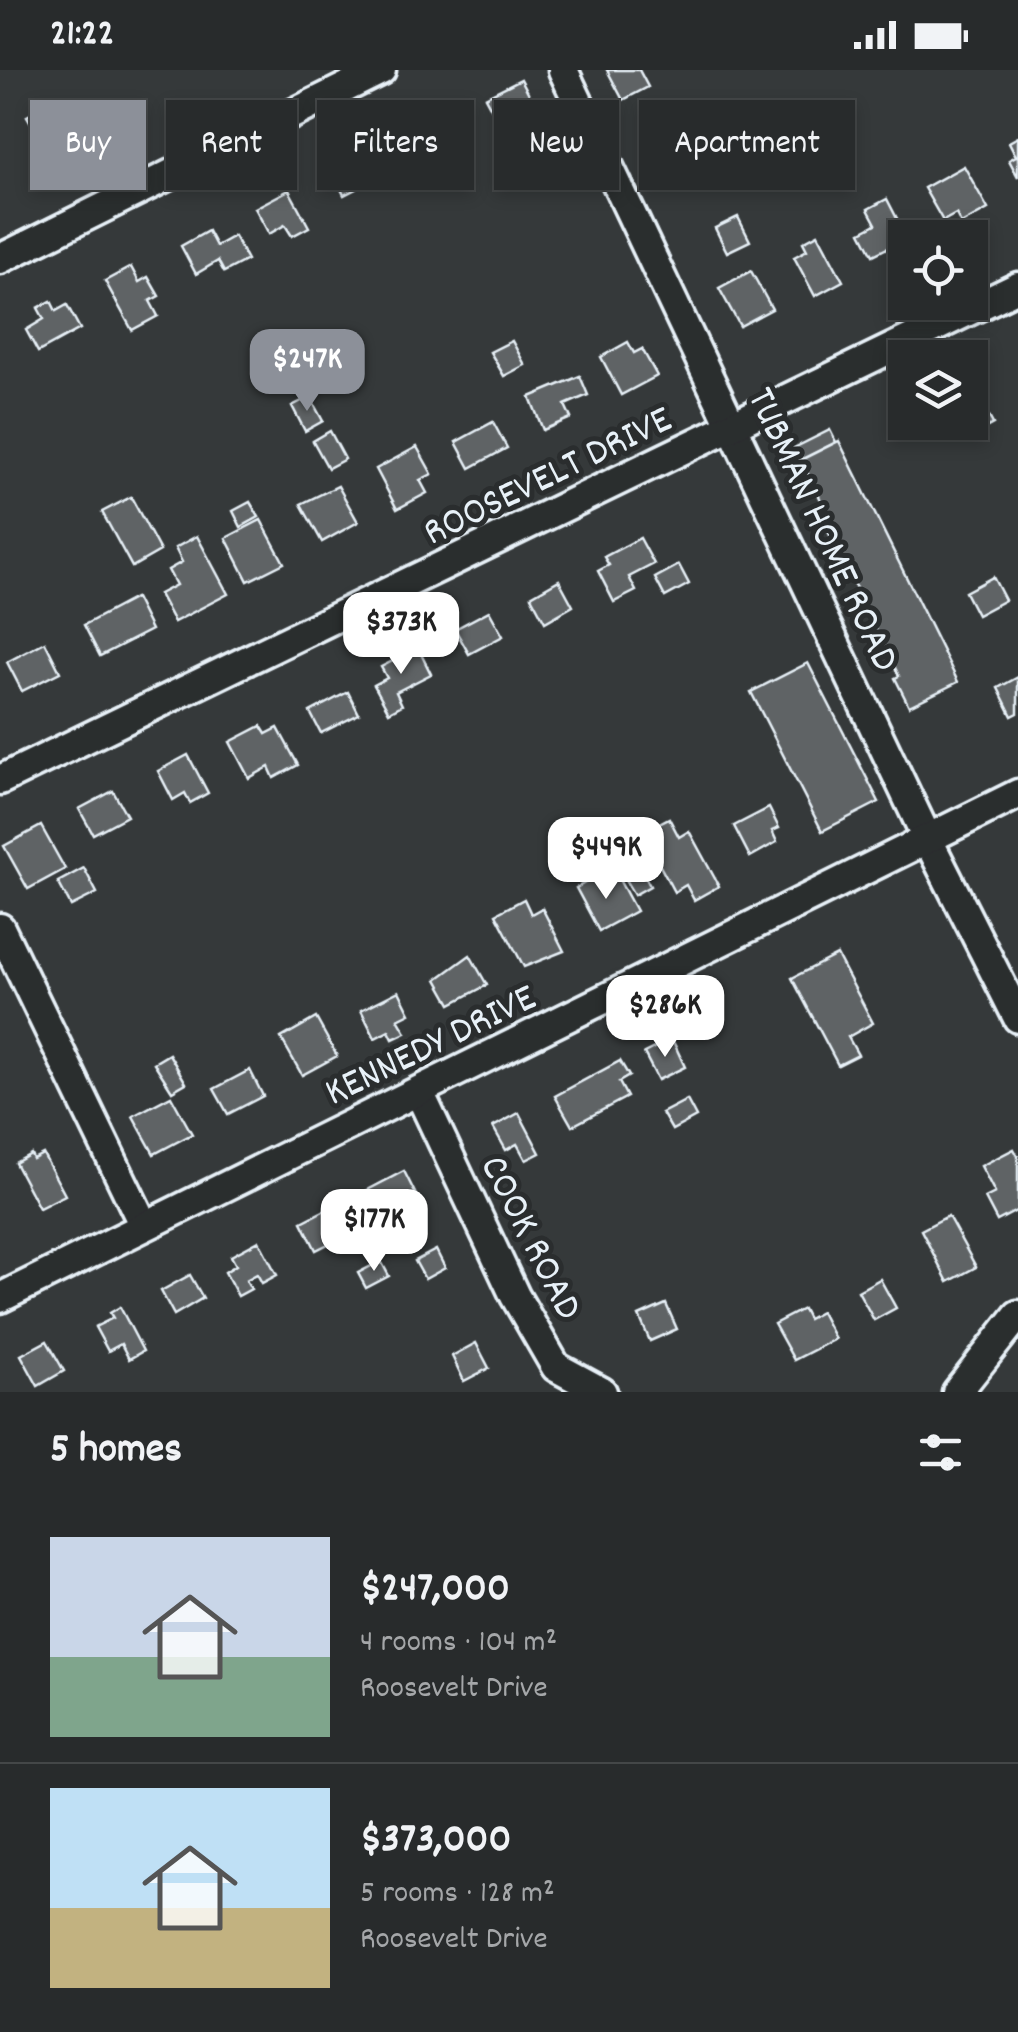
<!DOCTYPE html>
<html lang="en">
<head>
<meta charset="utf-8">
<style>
	body { margin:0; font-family:Dekko,sans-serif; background:#303334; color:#f1f3f6; height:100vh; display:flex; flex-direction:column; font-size:38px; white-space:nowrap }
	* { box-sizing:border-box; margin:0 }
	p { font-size:32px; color:#a5a7a9 }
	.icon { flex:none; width:55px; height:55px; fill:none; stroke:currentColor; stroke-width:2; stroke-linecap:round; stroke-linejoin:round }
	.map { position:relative; height:1322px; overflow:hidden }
	.panel { display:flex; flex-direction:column; background:#282b2c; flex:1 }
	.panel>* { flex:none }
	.banner { position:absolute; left:30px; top:30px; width:960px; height:90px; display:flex; gap:20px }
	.tools { position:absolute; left:888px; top:150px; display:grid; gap:20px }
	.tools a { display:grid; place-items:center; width:100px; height:100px; border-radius:0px; background:#282b2c; box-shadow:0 5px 15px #0003,0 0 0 2px #444748; font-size:50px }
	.price { position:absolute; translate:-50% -85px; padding:0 22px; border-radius:20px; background:#fff; color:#222; font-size:32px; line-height:65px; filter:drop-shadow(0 2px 5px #0008) }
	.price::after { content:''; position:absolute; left:50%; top:60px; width:30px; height:22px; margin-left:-15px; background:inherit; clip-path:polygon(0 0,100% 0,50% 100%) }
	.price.on { background:#8c9099; color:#fff }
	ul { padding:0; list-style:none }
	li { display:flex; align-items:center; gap:30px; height:250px; padding:0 50px }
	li+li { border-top:2px solid #444748 }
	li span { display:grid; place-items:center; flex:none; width:280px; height:200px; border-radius:0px; color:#555 }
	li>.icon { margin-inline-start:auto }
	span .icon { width:120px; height:120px; fill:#fffc; stroke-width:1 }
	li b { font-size:42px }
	h2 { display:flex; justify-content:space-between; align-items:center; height:120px; padding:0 50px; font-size:42px }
	.tag { padding:0 35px; border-radius:0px; background:#282b2c; box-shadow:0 5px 15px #0003,0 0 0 2px #444748; font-size:35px; line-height:90px }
	.tag.on { background:#8c9099; color:#fff }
	.status { display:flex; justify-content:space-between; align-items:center; height:70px; padding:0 50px; background:#282b2c; direction:ltr }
	.status svg { height:28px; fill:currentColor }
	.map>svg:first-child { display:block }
	.building { fill:#5f6365; stroke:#e8f1f8; stroke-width:2.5 }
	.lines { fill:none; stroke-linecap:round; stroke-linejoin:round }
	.minor-casing { stroke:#e8f1f8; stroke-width:35 }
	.minor { stroke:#2a2d2e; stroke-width:28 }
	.labels { text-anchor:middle; stroke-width:10; stroke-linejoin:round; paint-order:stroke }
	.street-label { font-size:40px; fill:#e8f1f8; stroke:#2a2d2e }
</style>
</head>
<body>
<div class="status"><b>21:22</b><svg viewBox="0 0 49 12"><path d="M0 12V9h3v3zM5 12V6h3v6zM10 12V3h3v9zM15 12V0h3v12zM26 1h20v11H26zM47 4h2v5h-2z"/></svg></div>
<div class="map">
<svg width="1018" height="1322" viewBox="0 0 1018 1322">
	<rect width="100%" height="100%" fill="#35393a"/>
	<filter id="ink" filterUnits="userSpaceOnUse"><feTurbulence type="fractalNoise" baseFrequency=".01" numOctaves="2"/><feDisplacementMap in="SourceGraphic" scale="20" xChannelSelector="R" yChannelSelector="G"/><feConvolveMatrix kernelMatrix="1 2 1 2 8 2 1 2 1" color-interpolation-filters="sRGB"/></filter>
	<g filter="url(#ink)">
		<g class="building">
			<polygon points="607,0 639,0 648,17 623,30"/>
			<polygon points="521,9 539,43 526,50 521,39 498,51 485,27"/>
			<polygon points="58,30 77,65 55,77 47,63 39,67 27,46"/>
			<polygon points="441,51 464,87 429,109 407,72"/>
			<polygon points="371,52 389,87 374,94 381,106 344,125 333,103 368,85 355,59"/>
			<polygon points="1018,67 1018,107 1009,90 1016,86 1009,72"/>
			<polygon points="964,96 988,139 961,154 956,144 943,151 924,118"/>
			<polygon points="289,120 309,157 292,166 285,155 269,164 255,138"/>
			<polygon points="887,129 907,168 873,185 861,162 876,154 868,139"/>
			<polygon points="738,147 750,171 727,182 715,158"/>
			<polygon points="208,161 216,176 234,166 247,190 224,202 218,191 196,204 181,176"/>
			<polygon points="818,164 843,211 815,226 794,187 807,180 803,172"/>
			<polygon points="131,197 139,212 148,207 159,226 150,231 158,246 132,260 105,211"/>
			<polygon points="751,201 772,239 740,256 719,218"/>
			<polygon points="51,231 56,241 67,235 80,259 38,282 26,260 44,249 38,238"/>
			<polygon points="512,271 525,295 504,306 490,282"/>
			<polygon points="628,272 634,283 642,279 657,306 621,325 601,287"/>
			<polygon points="580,306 588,325 565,335 571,348 543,360 530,327"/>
			<polygon points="976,323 993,354 969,367 961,352 970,352 970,326"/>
			<polygon points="310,327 323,351 305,361 292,336"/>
			<polygon points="493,352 507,378 470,398 456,372"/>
			<polygon points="830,360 836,372 794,393 788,381"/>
			<polygon points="330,361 345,389 328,398 313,371"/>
			<polygon points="839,371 958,612 909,636 895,608 899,606 821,447 828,444 801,390"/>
			<polygon points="417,377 432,404 420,410 427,423 397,439 376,399"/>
			<polygon points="338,416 358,452 322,472 301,434"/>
			<polygon points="131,427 160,481 132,497 102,442"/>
			<polygon points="250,432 259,447 241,457 233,441"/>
			<polygon points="261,450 284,493 248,511 226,468"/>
			<polygon points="197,466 228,524 174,552 159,524 176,515 168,500 182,492 175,478"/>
			<polygon points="640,468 654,494 629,507 636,521 614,532 598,501 609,495 604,487"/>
			<polygon points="679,495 689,514 665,527 655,508"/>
			<polygon points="993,507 1005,530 977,545 965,522"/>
			<polygon points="559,510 573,536 545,552 531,526"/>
			<polygon points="135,528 151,560 100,586 84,555"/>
			<polygon points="489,541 503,566 469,584 455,559"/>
			<polygon points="45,572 60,602 22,621 7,592"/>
			<polygon points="418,578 431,604 396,622 402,635 389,642 374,615 387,608 381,597"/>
			<polygon points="808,593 879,732 822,761 751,622"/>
			<polygon points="1018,607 1018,643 1012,646 998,618"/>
			<polygon points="348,622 359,644 321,663 310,642"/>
			<polygon points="261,656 266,664 278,658 298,695 274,708 269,697 249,708 230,672"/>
			<polygon points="188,685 208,723 190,733 185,723 173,730 158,701"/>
			<polygon points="113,721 127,746 93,764 79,739"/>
			<polygon points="769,738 779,758 772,761 777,772 750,787 734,756"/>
			<polygon points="669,748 679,767 689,761 719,816 694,830 686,815 674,822 642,762"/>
			<polygon points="41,756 65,799 28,819 4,776"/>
			<polygon points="640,797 650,816 634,825 623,806"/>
			<polygon points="84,798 97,823 71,836 58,812"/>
			<polygon points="617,806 636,841 599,861 576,818 594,808 598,816"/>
			<polygon points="524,829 531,844 542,838 564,881 524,897 496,844"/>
			<polygon points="470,885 487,915 451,934 437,909"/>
			<polygon points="837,885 873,953 848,967 858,985 838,995 792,908"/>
			<polygon points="399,921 410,943 398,949 406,963 393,969 389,961 375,968 361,940"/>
			<polygon points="316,948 337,986 302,1005 281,968"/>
			<polygon points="672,969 685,997 658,1010 644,983"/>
			<polygon points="169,984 186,1013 172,1021 154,993"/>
			<polygon points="620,991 629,1006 619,1012 627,1027 572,1056 555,1026"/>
			<polygon points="250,1000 263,1026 228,1044 214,1019"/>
			<polygon points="171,1026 192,1064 154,1084 133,1046"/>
			<polygon points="687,1030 696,1047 672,1060 662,1043"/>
			<polygon points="519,1043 540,1083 526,1090 517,1074 506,1080 493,1057"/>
			<polygon points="1014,1079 1018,1086 1018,1140 997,1151 985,1128 995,1123 981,1096"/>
			<polygon points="31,1084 33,1089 43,1084 65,1125 39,1138 15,1093"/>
			<polygon points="404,1101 418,1129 376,1150 362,1123"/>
			<polygon points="335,1135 342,1147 334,1151 342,1167 316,1180 302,1152"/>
			<polygon points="948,1146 976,1197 948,1212 921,1160"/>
			<polygon points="259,1171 277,1205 262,1213 257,1204 246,1210 251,1219 238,1226 225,1202 236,1195 231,1186"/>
			<polygon points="436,1180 445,1198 425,1209 415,1191"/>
			<polygon points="381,1191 389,1206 366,1218 358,1203"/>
			<polygon points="190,1205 203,1228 174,1245 161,1221"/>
			<polygon points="880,1209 896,1238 874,1250 858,1221"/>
			<polygon points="666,1234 677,1259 650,1271 639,1246"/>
			<polygon points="120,1237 143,1281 129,1289 121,1274 108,1281 95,1257 113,1248 110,1243"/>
			<polygon points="803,1239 808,1249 821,1242 835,1269 794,1290 774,1254"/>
			<polygon points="47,1271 64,1301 38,1316 21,1285"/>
			<polygon points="476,1273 489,1298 464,1311 452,1286"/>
		</g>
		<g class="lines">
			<g class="minor-casing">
				<g id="minor">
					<polyline points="563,0 927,768 1018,948"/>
					<polyline points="0,189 381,0"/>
					<polyline points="0,710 1018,217"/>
					<polyline points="0,858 144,1156"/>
					<polyline points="419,1022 515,1226 556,1297 602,1322"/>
					<polyline points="0,1228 1018,724"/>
					<polyline points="957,1322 1018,1245"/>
				</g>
			</g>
			<use href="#minor" class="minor"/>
		</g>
	</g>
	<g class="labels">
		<g class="street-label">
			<text transform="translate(546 403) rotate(-26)" y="14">ROOSEVELT DRIVE</text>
			<text transform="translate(826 458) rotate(65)" y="14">TUBMAN HOME ROAD</text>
			<text transform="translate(429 972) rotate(-26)" y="14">KENNEDY DRIVE</text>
			<text transform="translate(534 1166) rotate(63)" y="14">COOK ROAD</text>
		</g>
	</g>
</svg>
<div class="tools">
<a><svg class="icon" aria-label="locate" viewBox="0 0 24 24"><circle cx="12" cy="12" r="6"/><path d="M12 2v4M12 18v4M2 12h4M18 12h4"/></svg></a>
<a><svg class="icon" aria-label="layers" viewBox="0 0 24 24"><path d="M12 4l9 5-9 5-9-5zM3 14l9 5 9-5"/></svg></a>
</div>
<b class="price on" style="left:307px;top:344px">$247K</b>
<b class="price" style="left:401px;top:607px">$373K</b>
<b class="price" style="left:606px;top:832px">$449K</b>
<b class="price" style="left:665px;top:990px">$286K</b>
<b class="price" style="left:374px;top:1204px">$177K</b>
<div class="banner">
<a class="tag on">Buy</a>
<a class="tag">Rent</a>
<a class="tag">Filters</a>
<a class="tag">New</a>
<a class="tag">Apartment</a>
</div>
</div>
<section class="panel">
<h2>5 homes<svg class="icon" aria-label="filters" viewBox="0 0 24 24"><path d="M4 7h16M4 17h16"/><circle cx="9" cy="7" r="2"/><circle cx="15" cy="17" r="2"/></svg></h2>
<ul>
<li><span style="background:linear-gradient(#c9d6e8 60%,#7fa58c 0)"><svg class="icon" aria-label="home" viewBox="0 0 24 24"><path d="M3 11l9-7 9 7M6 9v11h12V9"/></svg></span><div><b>$247,000</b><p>4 rooms · 104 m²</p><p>Roosevelt Drive</p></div></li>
<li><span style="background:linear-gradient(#bfe0f5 60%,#c2b280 0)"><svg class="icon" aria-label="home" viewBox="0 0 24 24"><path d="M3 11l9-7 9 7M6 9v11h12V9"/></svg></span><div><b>$373,000</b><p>5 rooms · 128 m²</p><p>Roosevelt Drive</p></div></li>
</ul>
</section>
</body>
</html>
